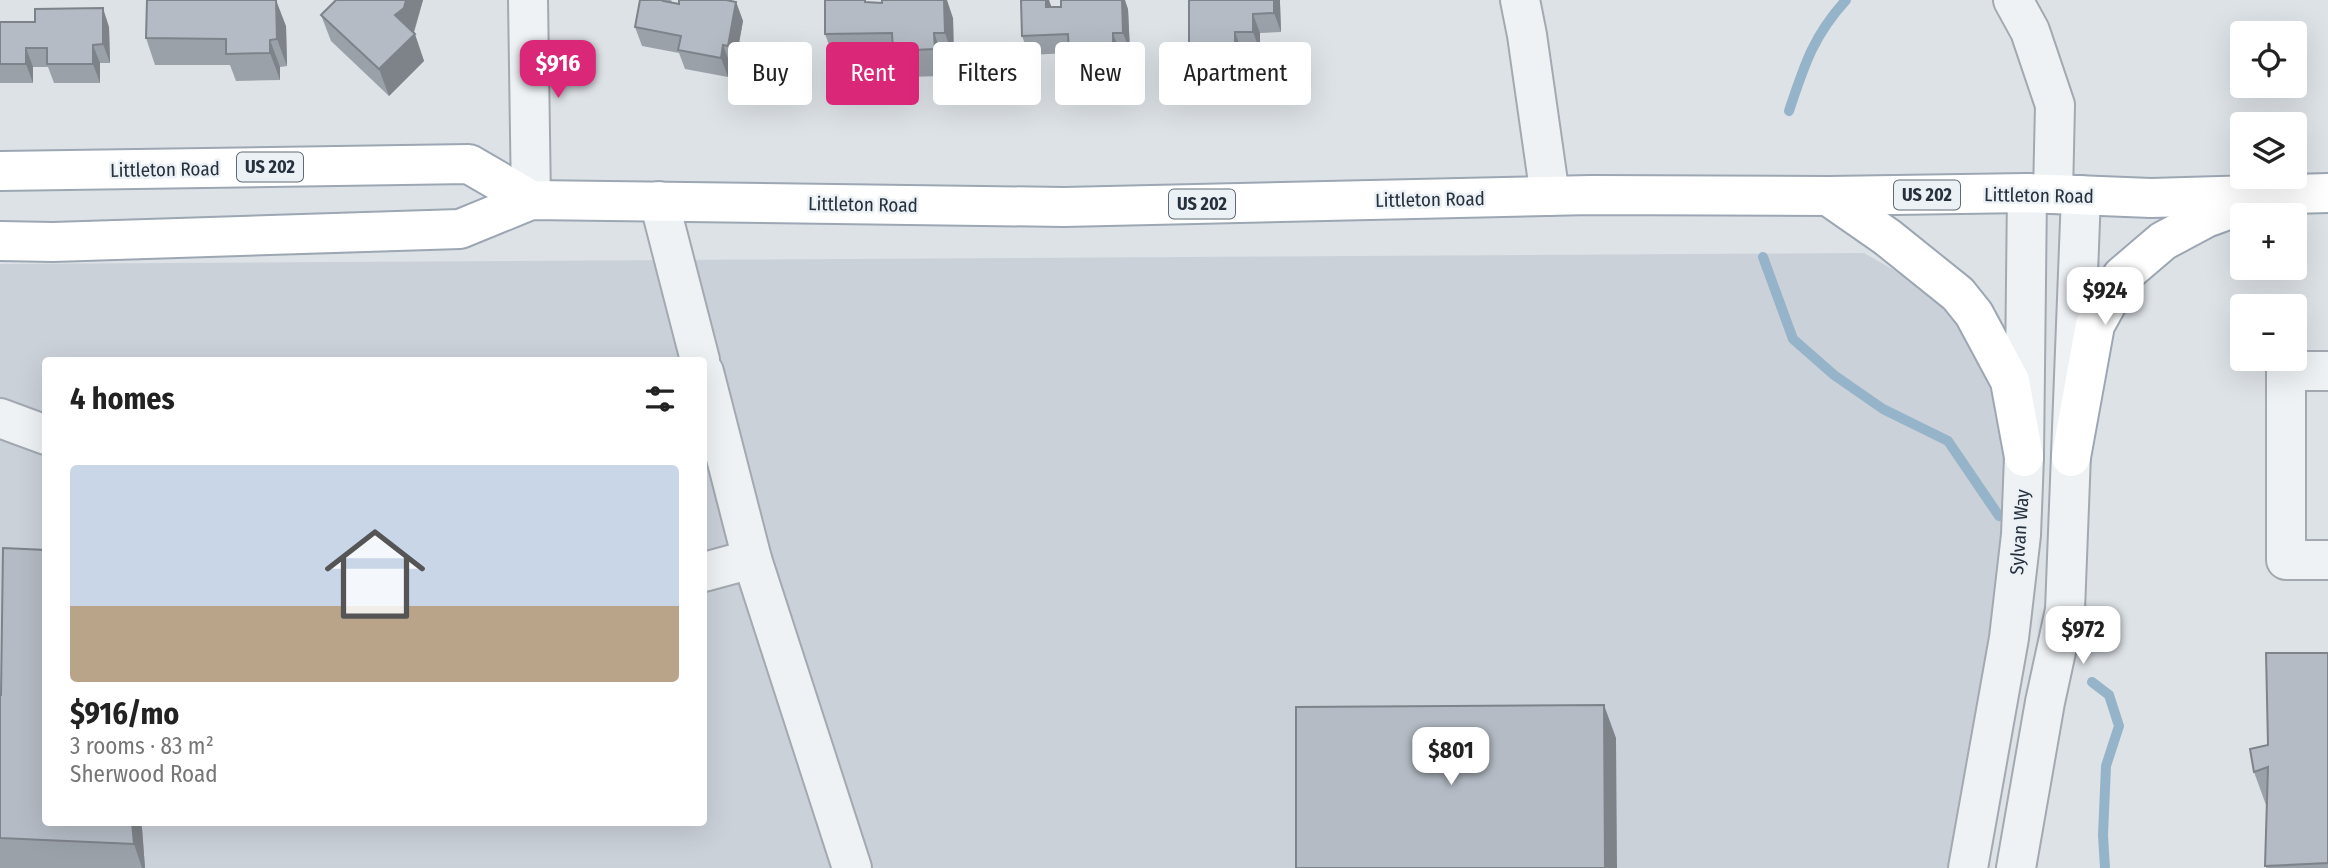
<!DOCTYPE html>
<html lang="en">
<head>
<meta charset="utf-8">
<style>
	body { margin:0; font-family:"Fira Sans Condensed",sans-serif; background:#f2f2f2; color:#222; height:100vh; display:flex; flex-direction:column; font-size:26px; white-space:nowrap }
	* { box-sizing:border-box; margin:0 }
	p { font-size:23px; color:#767676 }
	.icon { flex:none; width:38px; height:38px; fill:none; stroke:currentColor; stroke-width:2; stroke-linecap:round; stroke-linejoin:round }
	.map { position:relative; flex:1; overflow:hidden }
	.side { position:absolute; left:42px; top:357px; width:665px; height:469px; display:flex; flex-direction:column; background:#fff; border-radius:7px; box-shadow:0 7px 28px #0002 }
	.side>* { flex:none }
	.hud { position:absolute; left:728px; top:42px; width:665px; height:63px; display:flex; gap:14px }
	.fabs { position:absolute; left:2230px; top:21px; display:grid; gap:14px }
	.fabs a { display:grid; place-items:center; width:77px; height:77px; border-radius:7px; background:#fff; box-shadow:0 7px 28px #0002; font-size:35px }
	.price { position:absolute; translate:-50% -60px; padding:0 16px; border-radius:14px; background:#fff; color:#222; font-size:23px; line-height:46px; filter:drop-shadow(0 2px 4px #0008) }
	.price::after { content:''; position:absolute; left:50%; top:42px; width:21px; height:16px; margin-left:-10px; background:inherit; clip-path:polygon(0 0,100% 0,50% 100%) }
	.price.selected { background:#db2777; color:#fff }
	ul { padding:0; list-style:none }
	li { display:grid; align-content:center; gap:14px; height:371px; padding:0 28px }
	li+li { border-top:2px solid #e0e0e0 }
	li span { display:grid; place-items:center; height:217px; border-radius:7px; color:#555 }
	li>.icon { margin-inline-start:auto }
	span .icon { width:126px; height:126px; fill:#fffc; stroke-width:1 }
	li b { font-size:30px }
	h2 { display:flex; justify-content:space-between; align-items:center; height:84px; padding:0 28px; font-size:30px }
	.tag { padding:0 24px; border-radius:7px; background:#fff; box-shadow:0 7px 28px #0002; font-size:24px; line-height:63px }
	.tag.selected { background:#db2777; color:#fff }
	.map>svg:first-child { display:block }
	.built { fill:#cbd1d9; fill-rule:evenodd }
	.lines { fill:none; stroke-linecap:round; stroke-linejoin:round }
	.stream { stroke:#96b4c9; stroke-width:10 }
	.minor-casing { stroke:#a2a9b1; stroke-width:42 }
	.major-casing { stroke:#9ca7b3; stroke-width:42 }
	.minor { stroke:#eff2f5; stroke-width:38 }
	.major { stroke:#fff; stroke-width:38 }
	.wall { fill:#9ba1a9 }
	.shaded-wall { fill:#7e8389 }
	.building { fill:#b4bbc4; stroke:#7e8389; stroke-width:2 }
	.labels { text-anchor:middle; stroke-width:5; stroke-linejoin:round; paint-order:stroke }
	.shield { fill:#ecf1f5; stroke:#616b75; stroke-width:2 }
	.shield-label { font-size:18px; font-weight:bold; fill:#26313e }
	.street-label { font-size:19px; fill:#26313e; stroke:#ecf1f5 }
</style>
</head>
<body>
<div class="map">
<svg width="2328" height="868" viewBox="0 0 2328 868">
	<rect width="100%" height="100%" fill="#dde2e7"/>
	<path class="built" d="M 1864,253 L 1952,303 L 1989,368 L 2005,433 L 2000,588 L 1952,868 L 0,868 L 0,264 ZM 46,360 L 704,360 L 704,822 L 46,822 Z"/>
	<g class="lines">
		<g class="stream">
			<path d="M 1789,111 C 1804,66 1813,36 1846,0"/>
			<polyline points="1763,257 1793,339 1834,375 1883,409 1948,441 1999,516"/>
			<polyline points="2092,682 2109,695 2119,726 2106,766 2103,835 2105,868"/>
		</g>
		<g class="minor-casing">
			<g id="minor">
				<polyline points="528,0 531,200"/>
				<polyline points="1520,0 1527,35 1550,196"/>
				<polyline points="2013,0 2030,31 2055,105 2053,194"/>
				<polyline points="659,201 700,360"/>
				<polyline points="2328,371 2286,371 2286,560 2328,560"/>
				<polyline points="704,372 752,559 852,868"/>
				<polyline points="0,418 46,435"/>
				<polyline points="704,572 752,559"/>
				<polyline points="1968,868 2009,638 2021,535 2024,457 2027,193"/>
				<polyline points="2016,868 2045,702 2065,610 2081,195"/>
			</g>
		</g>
		<g class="major-casing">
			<g id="major">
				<polyline points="0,171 469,164 531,200"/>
				<polyline points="1828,196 1887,237 1958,294 1974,314 2010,381 2024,457"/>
				<polyline points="0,241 53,242 460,229 531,200 1064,207 1591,195 1828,196 2027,193 2151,198 2328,193"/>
				<polyline points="2071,457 2095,325 2122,276 2163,241 2206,218 2242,205"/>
			</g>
		</g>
		<use href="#minor" class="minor"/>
		<use href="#major" class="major"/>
	</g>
	<g class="wall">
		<polygon points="147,0 222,0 286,26 287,66 280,67 280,80 236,81 230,65 155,65 146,38"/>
		<polygon points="423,0 414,33 424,61 389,96 331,41 321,15"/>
		<polygon points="640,0 671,0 672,2 679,4 736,2 743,21 735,65 730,64 728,77 685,69 679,53 642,46 635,27"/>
		<polygon points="1189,0 1280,3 1281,32 1260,33 1260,51 1242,51 1242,71 1196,71 1189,52"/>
		<polygon points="868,2 882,3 953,18 954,60 944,60 944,76 903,77 896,60 835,61 825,34"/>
		<polygon points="1052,7 1128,9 1130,52 1120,52 1120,68 1075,70 1069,53 1029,55 1022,36"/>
		<polygon points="0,22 109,27 110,63 100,63 100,83 54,83 48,67 33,67 33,83 0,83"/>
		<polygon points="2328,653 2328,868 2266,868 2267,805 2266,805 2254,772"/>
		<polygon points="0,695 46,822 140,822 142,828 145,868 0,868"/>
	</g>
	<g class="shaded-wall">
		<polygon points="276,0 286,26 287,66 277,39"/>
		<polygon points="406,0 423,0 413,34 395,15"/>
		<polygon points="944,0 947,0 953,18 954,60 945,33"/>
		<polygon points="1046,0 1049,0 1053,11 1046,7"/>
		<polygon points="1122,0 1125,0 1128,9 1130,52 1123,33"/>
		<polygon points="1274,0 1280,0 1280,3 1281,32 1274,13"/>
		<polygon points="736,2 743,21 735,65 728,46"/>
		<polygon points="103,8 109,27 110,63 103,44"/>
		<polygon points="1253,14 1260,33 1260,51 1253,32"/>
		<polygon points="1235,32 1242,51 1242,71 1235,52"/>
		<polygon points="934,33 944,60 944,76 935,49"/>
		<polygon points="1113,33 1120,52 1120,68 1113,49"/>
		<polygon points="415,34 424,61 389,96 379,69"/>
		<polygon points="270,40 280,67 280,80 270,53"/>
		<polygon points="93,45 100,63 100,83 93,64"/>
		<polygon points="723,45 730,64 728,77 721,58"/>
		<polygon points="26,48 33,67 33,83 26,64"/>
		<polygon points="1604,705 1616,738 1617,868 1605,868"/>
		<polygon points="132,822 140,822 142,828 145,868 142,868 134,844"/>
	</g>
	<g class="building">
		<polygon points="147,0 276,0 277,39 270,40 270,53 226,54 226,39 146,38"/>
		<polygon points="336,0 406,0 404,8 395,15 415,34 379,69 321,15"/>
		<polygon points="640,0 663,0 663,1 679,4 679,0 726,0 736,2 728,46 723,45 721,58 678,50 681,36 635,27"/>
		<polygon points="825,0 865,0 865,2 882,3 882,0 944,0 945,33 934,33 935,49 893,51 892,33 825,34"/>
		<polygon points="1021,0 1046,0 1046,7 1061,7 1061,0 1122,0 1123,33 1113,33 1113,49 1069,51 1068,34 1022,36"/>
		<polygon points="1189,0 1274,0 1274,13 1253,14 1253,32 1235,32 1235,52 1189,52"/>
		<polygon points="103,8 103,44 93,45 93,64 47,64 47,48 26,48 26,64 0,64 0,22 35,22 35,9"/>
		<polygon points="3,548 46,550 46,822 132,822 134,844 0,838 0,695 1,695"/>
		<polygon points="2266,653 2328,653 2328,863 2265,866 2268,767 2254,772 2250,749 2268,745"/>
		<polygon points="1604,705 1605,868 1296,868 1296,707"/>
	</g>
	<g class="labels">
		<g class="shield">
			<rect x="237" y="152.5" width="66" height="29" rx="5"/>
			<rect x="1894" y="180.5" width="66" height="29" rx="5"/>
			<rect x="1169" y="189.5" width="66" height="29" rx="5"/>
		</g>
		<g class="shield-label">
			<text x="270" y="173">US 202</text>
			<text x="1927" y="201">US 202</text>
			<text x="1202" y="210">US 202</text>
		</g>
		<g class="street-label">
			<text transform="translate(165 169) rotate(-1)" y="7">Littleton Road</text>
			<text transform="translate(2039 195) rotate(1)" y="7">Littleton Road</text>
			<text transform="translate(1430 199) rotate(-1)" y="7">Littleton Road</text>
			<text transform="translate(863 204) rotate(1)" y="7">Littleton Road</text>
			<text transform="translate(2019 532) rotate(-86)" y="7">Sylvan Way</text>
		</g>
	</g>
</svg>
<div class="fabs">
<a><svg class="icon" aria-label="locate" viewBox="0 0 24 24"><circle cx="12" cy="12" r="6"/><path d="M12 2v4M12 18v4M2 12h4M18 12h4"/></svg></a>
<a><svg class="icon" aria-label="layers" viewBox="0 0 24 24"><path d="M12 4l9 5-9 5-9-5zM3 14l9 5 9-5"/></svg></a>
<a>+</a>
<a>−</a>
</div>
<b class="price selected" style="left:558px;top:100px">$916</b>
<b class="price" style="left:2105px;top:327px">$924</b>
<b class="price" style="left:2083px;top:666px">$972</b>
<b class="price" style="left:1451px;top:787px">$801</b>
<div class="hud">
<a class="tag">Buy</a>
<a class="tag selected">Rent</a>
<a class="tag">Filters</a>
<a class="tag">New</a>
<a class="tag">Apartment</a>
</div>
<section class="side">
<h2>4 homes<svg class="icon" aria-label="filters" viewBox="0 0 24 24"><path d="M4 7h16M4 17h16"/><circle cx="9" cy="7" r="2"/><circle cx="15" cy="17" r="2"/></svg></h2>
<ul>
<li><span style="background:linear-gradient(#c9d6e8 65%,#b9a48a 0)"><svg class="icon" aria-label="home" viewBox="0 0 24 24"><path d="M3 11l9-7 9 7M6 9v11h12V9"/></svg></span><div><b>$916/mo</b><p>3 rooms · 83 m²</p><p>Sherwood Road</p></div></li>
</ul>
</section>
</div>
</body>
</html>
